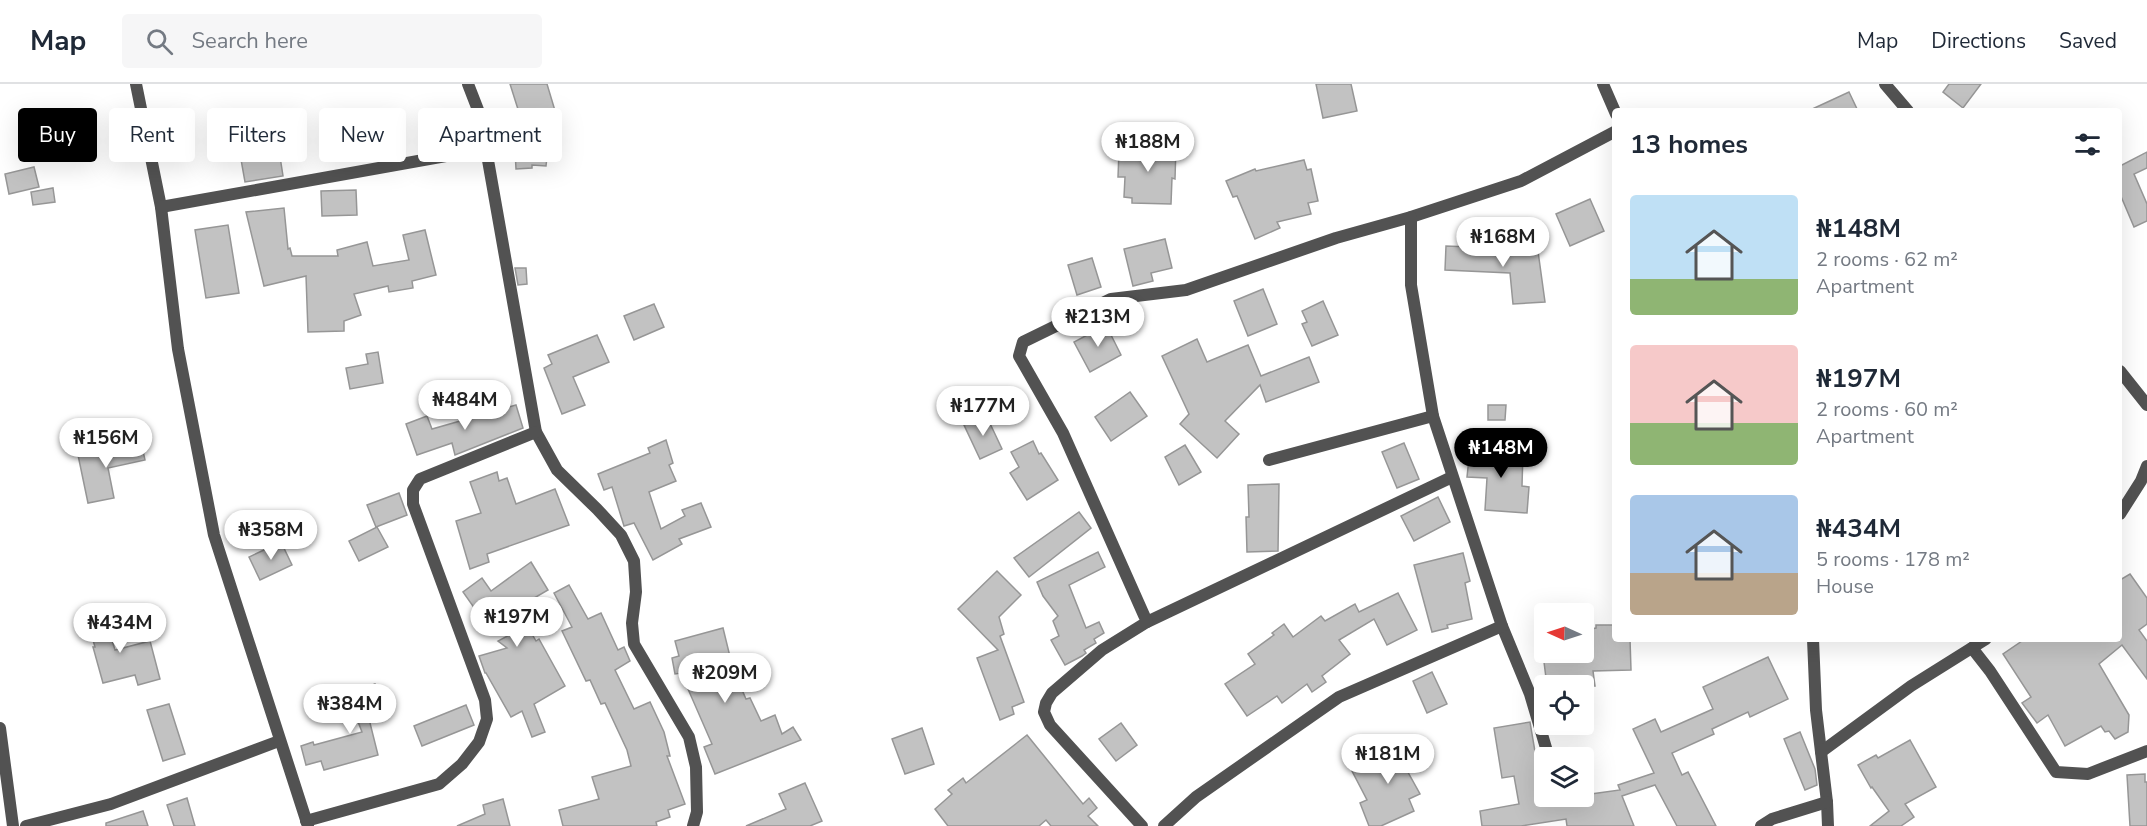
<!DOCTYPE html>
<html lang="en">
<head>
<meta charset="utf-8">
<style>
	body { margin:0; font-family:"Nunito Sans",sans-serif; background:#f6f6f7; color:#1f2937; height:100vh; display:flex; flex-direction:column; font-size:22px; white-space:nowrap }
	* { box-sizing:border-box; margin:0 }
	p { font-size:20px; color:#747a83 }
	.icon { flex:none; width:33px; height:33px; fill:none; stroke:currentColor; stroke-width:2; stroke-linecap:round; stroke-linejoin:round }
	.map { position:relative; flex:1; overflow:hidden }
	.panel { position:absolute; left:1612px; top:24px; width:510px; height:534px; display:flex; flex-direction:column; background:#fff; border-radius:6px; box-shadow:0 6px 24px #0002 }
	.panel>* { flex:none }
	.top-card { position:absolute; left:18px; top:24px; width:570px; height:54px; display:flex; gap:12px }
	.needle { width:39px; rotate:273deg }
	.tools { position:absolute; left:1534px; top:519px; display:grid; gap:12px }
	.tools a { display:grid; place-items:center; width:60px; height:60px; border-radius:6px; background:#fff; box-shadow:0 6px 24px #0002; font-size:30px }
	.price { position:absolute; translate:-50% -51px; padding:0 14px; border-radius:21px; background:#fff; color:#222; font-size:20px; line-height:39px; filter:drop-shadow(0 2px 3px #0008) }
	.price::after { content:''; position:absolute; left:50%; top:36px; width:18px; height:14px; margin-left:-9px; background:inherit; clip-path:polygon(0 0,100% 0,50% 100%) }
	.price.active { background:#000; color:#fff }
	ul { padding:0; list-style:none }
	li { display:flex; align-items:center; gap:18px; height:150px; padding:0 18px }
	li span { display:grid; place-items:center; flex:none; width:168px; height:120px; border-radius:6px; color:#555 }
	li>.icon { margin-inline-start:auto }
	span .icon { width:72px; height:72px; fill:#fffc; stroke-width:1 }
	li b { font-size:26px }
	h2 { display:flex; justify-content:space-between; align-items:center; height:72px; padding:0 18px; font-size:26px }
	.chip { padding:0 21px; border-radius:6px; background:#fff; box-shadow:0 6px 24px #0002; font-size:21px; line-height:54px }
	.chip.active { background:#000; color:#fff }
	header { display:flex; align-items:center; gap:36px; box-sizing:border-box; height:84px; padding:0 30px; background:#fff; border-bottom:2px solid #e0e1e3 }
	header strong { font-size:28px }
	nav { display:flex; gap:33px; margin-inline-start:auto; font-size:21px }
	.search { width:420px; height:54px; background:#f6f6f7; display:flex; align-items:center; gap:15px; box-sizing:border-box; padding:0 21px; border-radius:6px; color:#747a83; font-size:22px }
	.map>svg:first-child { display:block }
	.building { fill:#c2c2c2; stroke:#969696; stroke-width:1.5 }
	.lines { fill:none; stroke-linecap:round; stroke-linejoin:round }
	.minor { stroke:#525252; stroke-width:12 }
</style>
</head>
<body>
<header>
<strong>Map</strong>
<div class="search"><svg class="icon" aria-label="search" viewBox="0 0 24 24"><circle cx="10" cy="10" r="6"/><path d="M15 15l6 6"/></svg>Search here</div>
<nav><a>Map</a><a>Directions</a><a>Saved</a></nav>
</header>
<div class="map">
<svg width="2147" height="742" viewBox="0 0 2147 742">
	<rect width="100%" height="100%" fill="#fff"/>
	<g class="building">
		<polygon points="510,0 547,0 556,30 523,41"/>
		<polygon points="1316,0 1351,0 1357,27 1323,34"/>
		<polygon points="1949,0 1981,0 1963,24 1943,8"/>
		<polygon points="1849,8 1858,27 1808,27"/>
		<polygon points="276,47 283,92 245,98 237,53"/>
		<polygon points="1127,61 1176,62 1175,95 1172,94 1171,120 1132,119 1132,114 1124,113 1125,93 1118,93 1119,67 1126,68"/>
		<polygon points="536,63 548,64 546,82 532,81 532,84 516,85 515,66 536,65"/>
		<polygon points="2147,68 2147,84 2134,90 2147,120 2147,137 2134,143 2120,110 2120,82"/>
		<polygon points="1304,76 1307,86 1311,85 1318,117 1308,119 1311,130 1277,138 1280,144 1255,155 1237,112 1233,113 1226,97 1255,85 1256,87"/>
		<polygon points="34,83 39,103 9,110 5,90"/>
		<polygon points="53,104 55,118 33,121 31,108"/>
		<polygon points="356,106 357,131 322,132 321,107"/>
		<polygon points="1590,115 1604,147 1570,162 1556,130"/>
		<polygon points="284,124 288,165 290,164 292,172 338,172 337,166 367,158 373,182 409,176 403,151 425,146 436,191 412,197 413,204 389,208 388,202 354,210 361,231 344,237 344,247 308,248 306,192 264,202 246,128"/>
		<polygon points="228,141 239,209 206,214 195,146"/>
		<polygon points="1165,155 1172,184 1151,189 1153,197 1133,202 1124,165"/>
		<polygon points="1537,160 1545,218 1513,220 1510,189 1445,186 1446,162 1497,164"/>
		<polygon points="1092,174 1101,203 1077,211 1068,181"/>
		<polygon points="515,184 526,184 527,200 518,201"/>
		<polygon points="1263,205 1277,240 1248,252 1234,217"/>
		<polygon points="1323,217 1338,251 1312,262 1302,240 1307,238 1302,227"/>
		<polygon points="654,220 664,243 634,256 624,232"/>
		<polygon points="1106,241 1121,271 1090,288 1074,258"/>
		<polygon points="597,251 609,278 573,293 585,321 562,330 544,284 552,280 548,271"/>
		<polygon points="1197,255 1207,278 1248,261 1261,292 1309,273 1319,298 1266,318 1260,301 1225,337 1239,350 1217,374 1180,340 1189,330 1162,272"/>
		<polygon points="378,268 383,299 350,305 346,284 368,280 366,270"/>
		<polygon points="1130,308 1147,332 1111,357 1095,333"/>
		<polygon points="516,321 523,344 455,371 452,359 417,371 406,340 427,332 432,345"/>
		<polygon points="1488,321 1506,321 1505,336 1488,336"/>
		<polygon points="986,331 1002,365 980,375 964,341"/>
		<polygon points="666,356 673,379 669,381 676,397 649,408 661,445 685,432 682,426 701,419 711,443 679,455 682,460 653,476 634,439 624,442 612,403 604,406 598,390 650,369 648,364"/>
		<polygon points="1033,357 1039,370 1041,369 1058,396 1027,416 1010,389 1019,383 1011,368"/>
		<polygon points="141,358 145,376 108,384 114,414 88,419 78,371"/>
		<polygon points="1404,359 1419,395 1397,404 1382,368"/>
		<polygon points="1185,361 1201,388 1179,401 1165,373"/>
		<polygon points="1470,365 1523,368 1522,402 1529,403 1527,429 1485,426 1487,394 1467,393"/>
		<polygon points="497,388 499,397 507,394 516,420 555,405 569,441 487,470 489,478 470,485 456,437 481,429 470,398"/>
		<polygon points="1279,400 1278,467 1247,468 1246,433 1249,433 1248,401"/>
		<polygon points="399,409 407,431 376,443 367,421"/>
		<polygon points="1438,413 1450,438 1414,457 1401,432"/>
		<polygon points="1079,428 1091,444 1029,493 1014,474"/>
		<polygon points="377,443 388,463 359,477 349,457"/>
		<polygon points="281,458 292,481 260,496 249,473"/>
		<polygon points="1098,468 1105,483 1069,501 1086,544 1099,538 1104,549 1094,555 1096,559 1084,566 1086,569 1082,572 1065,581 1051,556 1059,552 1053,537 1058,532 1043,512 1037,498"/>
		<polygon points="1463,469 1470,497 1465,499 1472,535 1447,541 1448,544 1432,548 1414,481"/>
		<polygon points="531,478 548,506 517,524 536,557 539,555 565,602 534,620 545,648 532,653 522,627 511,633 486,589 485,589 479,572 507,564 498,557 515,548 500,522 482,535 463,508 482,494 491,507"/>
		<polygon points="997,487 1021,511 999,533 1004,550 1000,552 1024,618 1012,623 1014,630 1000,636 977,574 998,566 958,525"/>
		<polygon points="2130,490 2147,514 2147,540 2139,546 2147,557 2147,595 2122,561 2099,580 2129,631 2128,648 2115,655 2109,647 2105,648 2101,642 2065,662 2048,631 2037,639 2022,619 2031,613 2003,570 2025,555 2120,555 2120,496"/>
		<polygon points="569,501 588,535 601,529 618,566 624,563 630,577 615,586 634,625 650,618 664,648 670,672 667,672 685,720 668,726 670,733 656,738 657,742 563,742 559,726 599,715 592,693 631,682 627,666 605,619 601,620 590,596 586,597 562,547 572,543 554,509"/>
		<polygon points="1398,509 1417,546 1387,561 1374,535 1339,556 1350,570 1322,592 1326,598 1312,608 1307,600 1282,619 1277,612 1247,632 1225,600 1255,580 1248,570 1274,551 1272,549 1284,540 1293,553 1321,532 1325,537 1355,520 1359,528"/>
		<polygon points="102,524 115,566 150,557 160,595 138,601 135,591 103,599 93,563 95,563 85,529"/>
		<polygon points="1596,541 1616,541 1616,555 1630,555 1631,586 1593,587 1595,602 1547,602 1544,578 1584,573 1584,546 1596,544"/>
		<polygon points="723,544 733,585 746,615 750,614 761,637 775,631 782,650 793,643 801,656 715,690 704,663 712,660 681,589 675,590 672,574 679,572 675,557"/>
		<polygon points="1768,573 1788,615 1750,633 1748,628 1712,645 1714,650 1672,669 1682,691 1688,688 1716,742 1677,742 1655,701 1622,712 1634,742 1567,742 1566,735 1521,742 1482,742 1480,727 1519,720 1514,692 1502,694 1494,644 1530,638 1541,703 1545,703 1545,712 1584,712 1584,711 1620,706 1618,701 1654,689 1633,645 1655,635 1661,648 1713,625 1703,603"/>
		<polygon points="1432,588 1447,620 1427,629 1413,597"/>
		<polygon points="375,600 384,625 368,631 378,671 324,686 321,677 306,681 301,662 313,658 314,661 362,648 350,617 354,616 351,609"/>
		<polygon points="169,620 185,670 163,677 147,626"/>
		<polygon points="466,621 474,641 422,662 414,642"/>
		<polygon points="1121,639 1137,661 1116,677 1099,655"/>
		<polygon points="922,644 934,680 905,690 892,655"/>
		<polygon points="1800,648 1815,685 1817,701 1805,706 1784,655"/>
		<polygon points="1027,651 1083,720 1089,714 1097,724 1088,732 1098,742 1051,742 1046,736 1039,742 948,742 935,725 952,710 948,706 963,694 966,699"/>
		<polygon points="1414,655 1422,672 1404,681 1420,710 1409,715 1414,727 1381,742 1369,742 1360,719 1367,716 1352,687"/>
		<polygon points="1910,656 1936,703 1905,720 1914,733 1901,742 1870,742 1889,727 1872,703 1871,704 1858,681 1876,671 1878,674"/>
		<polygon points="2145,690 2145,698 2147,698 2147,742 2130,742 2127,691"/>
		<polygon points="805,699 822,737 810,742 746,742 786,725 779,710"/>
		<polygon points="187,714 195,742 174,742 167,721"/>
		<polygon points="503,715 510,742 457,742 485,730 483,721"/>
		<polygon points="143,727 148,742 106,742 106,739"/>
	</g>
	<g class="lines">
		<g class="minor">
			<polyline points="136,0 161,123 178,265 214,451 308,742"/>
			<polyline points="468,0 480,31 536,348 557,386 597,425 621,451 634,477 636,508 632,539 634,560 689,653 696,683 697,728 693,742"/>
			<polyline points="1603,0 1616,30"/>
			<polyline points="1885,0 1908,27"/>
			<polyline points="161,123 485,65"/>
			<polyline points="2120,287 2147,321"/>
			<polyline points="1269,376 1433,332"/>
			<polyline points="2120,430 2141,397 2147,382"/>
			<polyline points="1147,538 1452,393"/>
			<polyline points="1502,542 1530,610 1549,674"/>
			<polyline points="1813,555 1816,626 1827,718 1828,742"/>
			<polyline points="1972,564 1990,587 2056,688 2088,690 2147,667"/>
			<polyline points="0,644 13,742"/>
			<polyline points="1821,668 1911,602 1986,555"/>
			<polyline points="306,737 439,700 462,680 479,658 487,635 485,616 413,420 413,406 420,395 536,348"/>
			<polyline points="26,742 111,720 279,657"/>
			<polyline points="1142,742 1050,641 1044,628 1046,619 1052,609 1102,566 1147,538 1063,349 1019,272 1023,258 1111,215 1186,206 1336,154 1411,133 1521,97 1616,47"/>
			<polyline points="1164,742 1196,713 1339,613 1502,542 1433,332 1411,201 1411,133"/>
			<polyline points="1761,742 1772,735 1827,718"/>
		</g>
	</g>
</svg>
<div class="tools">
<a><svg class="needle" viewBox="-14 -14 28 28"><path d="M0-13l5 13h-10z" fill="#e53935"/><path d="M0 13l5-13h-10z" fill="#747a83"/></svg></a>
<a><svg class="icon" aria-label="locate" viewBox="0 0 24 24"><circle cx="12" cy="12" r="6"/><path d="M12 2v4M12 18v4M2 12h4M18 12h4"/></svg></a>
<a><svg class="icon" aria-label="layers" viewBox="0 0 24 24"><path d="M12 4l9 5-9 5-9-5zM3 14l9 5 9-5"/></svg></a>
</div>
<b class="price" style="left:1148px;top:89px">₦188M</b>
<b class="price" style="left:1503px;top:184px">₦168M</b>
<b class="price" style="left:1098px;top:264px">₦213M</b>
<b class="price" style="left:465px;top:347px">₦484M</b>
<b class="price" style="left:983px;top:353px">₦177M</b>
<b class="price" style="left:106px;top:385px">₦156M</b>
<b class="price active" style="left:1501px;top:395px">₦148M</b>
<b class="price" style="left:271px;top:477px">₦358M</b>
<b class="price" style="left:517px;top:564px">₦197M</b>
<b class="price" style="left:120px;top:570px">₦434M</b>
<b class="price" style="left:725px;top:620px">₦209M</b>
<b class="price" style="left:350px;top:651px">₦384M</b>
<b class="price" style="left:1388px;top:701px">₦181M</b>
<div class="top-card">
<a class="chip active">Buy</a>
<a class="chip">Rent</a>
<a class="chip">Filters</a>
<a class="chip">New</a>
<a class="chip">Apartment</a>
</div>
<section class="panel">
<h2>13 homes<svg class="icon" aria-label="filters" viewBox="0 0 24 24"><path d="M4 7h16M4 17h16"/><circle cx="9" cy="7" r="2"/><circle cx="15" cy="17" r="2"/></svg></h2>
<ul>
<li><span style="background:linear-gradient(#bfe0f5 70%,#8fb573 0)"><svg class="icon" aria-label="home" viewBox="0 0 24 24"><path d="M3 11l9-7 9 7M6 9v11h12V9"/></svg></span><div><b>₦148M</b><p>2 rooms · 62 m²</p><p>Apartment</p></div></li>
<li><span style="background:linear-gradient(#f6c9c9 65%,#8fb573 0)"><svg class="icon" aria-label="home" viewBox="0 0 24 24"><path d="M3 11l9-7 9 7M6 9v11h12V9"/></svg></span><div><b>₦197M</b><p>2 rooms · 60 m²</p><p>Apartment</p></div></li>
<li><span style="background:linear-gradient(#a9c7e8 65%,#b9a48a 0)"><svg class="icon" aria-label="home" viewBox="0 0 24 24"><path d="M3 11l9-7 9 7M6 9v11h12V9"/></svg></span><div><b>₦434M</b><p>5 rooms · 178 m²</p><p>House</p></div></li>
</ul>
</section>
</div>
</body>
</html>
